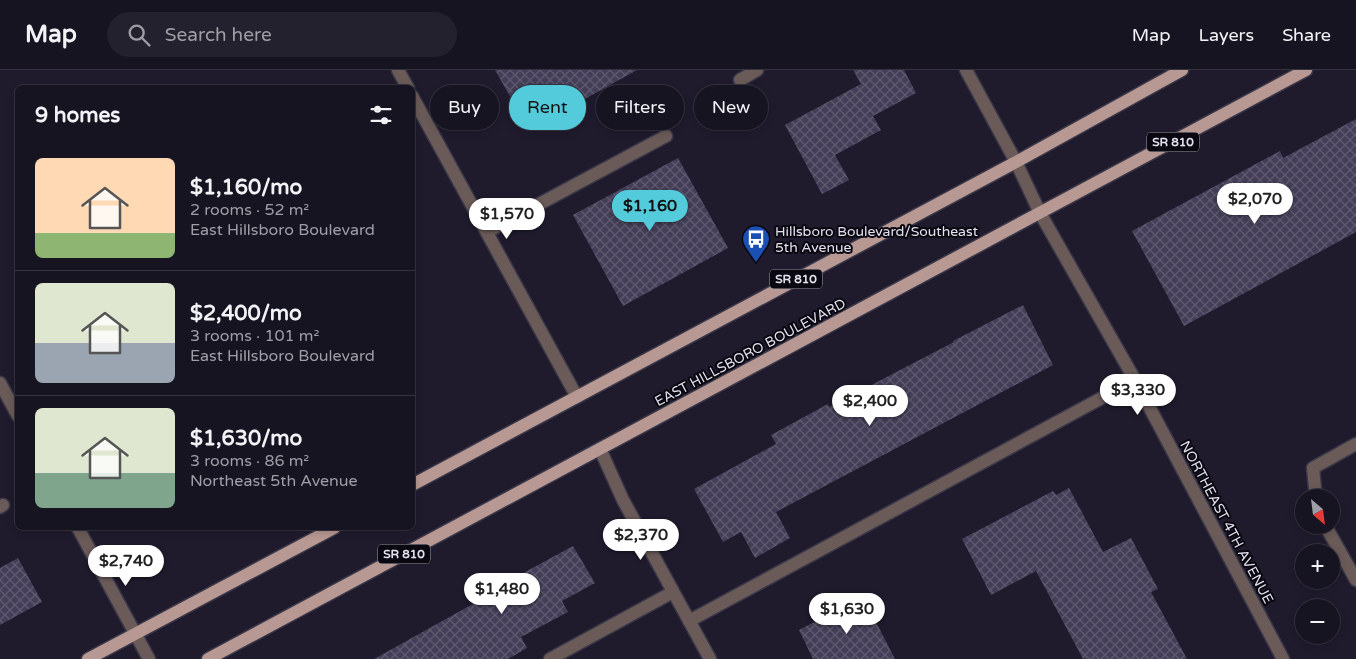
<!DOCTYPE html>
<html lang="en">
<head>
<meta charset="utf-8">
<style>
	body { margin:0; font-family:"Varela Round",sans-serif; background:#24212f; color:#f1f3f6; height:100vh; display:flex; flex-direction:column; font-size:19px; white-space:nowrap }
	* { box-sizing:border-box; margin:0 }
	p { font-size:16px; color:#9e9ea5 }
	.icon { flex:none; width:28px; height:28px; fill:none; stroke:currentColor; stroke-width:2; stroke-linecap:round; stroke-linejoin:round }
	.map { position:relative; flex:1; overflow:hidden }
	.drawer { position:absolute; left:15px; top:15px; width:400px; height:445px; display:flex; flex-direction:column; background:#171422; border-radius:8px; box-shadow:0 2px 8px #0003,0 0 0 1px #363340 }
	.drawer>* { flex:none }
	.guide { position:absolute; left:430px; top:15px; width:475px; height:45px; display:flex; gap:10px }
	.needle { width:32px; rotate:152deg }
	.buttons { position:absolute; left:1295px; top:419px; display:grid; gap:10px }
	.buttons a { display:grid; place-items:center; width:45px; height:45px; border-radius:50%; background:#171422; box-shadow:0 2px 8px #0003,0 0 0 1px #363340; font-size:25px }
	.price { position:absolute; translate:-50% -42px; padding:0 11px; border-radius:18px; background:#fff; color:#222; font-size:16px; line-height:32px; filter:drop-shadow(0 1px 2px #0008) }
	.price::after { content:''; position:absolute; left:50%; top:30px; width:15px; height:11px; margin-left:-8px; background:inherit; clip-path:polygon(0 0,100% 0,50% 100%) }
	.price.current { background:#53cbdb; color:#111 }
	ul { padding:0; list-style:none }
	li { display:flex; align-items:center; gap:15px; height:125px; padding:0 20px }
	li+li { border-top:1px solid #363340 }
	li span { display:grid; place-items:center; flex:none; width:140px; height:100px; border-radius:8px; color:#555 }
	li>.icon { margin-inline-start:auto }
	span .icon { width:60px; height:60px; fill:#fffc; stroke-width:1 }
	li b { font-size:21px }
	h2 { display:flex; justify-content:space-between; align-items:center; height:60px; padding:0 20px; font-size:21px }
	.chip { padding:0 18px; border-radius:22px; background:#171422; box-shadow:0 2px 8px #0003,0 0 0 1px #363340; font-size:18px; line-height:45px }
	.chip.current { background:#53cbdb; color:#111 }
	header { display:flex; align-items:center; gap:30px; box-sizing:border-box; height:70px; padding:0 25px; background:#171422; border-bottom:1px solid #363340 }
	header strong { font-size:24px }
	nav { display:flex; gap:28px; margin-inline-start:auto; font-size:18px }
	.search { width:350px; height:45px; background:#24212f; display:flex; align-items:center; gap:12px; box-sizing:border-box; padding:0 18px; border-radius:28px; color:#9e9ea5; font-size:19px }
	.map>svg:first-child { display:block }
	.building { fill:url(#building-cross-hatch) }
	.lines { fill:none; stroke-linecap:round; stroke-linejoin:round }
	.service-casing { stroke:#3a3748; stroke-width:15 }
	.minor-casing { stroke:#3a3748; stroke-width:15 }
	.primary-casing { stroke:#3a3748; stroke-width:15 }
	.service { stroke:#6a5b58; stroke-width:12 }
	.minor { stroke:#6a5b58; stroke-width:12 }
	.primary { stroke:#b89893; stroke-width:12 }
	.labels { text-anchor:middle; stroke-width:4; stroke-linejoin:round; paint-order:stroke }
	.shield { fill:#09070f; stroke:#a2a0ab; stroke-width:1 }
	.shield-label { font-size:12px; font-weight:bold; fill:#e3e1ee }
	.poi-label { font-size:14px; fill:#e3e1ee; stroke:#09070f; text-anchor:start }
	.street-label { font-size:14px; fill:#e3e1ee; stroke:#09070f }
</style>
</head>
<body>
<header>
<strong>Map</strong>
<div class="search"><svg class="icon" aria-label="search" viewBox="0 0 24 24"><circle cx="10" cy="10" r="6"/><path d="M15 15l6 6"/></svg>Search here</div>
<nav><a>Map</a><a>Layers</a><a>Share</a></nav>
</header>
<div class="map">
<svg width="1356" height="589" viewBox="0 0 1356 589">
	<defs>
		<pattern id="building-cross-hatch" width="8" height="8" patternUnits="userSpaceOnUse" patternTransform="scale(1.25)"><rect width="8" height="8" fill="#443e58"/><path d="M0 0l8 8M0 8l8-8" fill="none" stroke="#5f5a70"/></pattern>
	</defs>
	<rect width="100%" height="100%" fill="#1f1b2d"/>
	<g class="building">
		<polygon points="495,0 637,0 529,60"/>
		<polygon points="853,0 904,0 916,23 873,46 881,60 835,85 849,110 822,124 785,55 861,14"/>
		<polygon points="1356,49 1356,162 1184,256 1132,161 1280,81 1283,88"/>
		<polygon points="678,88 728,178 623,236 573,145"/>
		<polygon points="1023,235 1053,295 776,442 790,468 755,488 741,462 723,472 694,419 776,374 771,365 828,334 829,337 954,272 953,271"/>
		<polygon points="1069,418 1103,482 1131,468 1158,519 1151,522 1187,589 1083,589 1036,501 991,525 962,469 1053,421 1056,425"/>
		<polygon points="573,476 595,513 562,531 568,542 521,567 527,578 508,589 374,589 489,525 488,522"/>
		<polygon points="18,488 42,532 0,555 0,498"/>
		<polygon points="863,527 895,589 813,589 799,560"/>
	</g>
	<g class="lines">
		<g class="service-casing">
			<g id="service">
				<polyline points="740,10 757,0"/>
				<polyline points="487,162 666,66"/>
				<polyline points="1316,428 1313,398 1356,374"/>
				<polyline points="0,437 3,435"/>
				<polyline points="1325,455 1356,510"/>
				<polyline points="689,551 1135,310"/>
				<polyline points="550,589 673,522"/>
			</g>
		</g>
		<g class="minor-casing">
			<g id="minor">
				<polyline points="398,0 408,18"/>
				<polyline points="966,0 1016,92 1040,143 1135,310 1283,589"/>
				<polyline points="412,26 577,327"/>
				<polyline points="0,313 18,346"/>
				<polyline points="600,379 623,430 710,589"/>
				<polyline points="78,458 149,589"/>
			</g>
		</g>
		<g class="primary-casing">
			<g id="primary">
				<polyline points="412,415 1016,92 1182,0"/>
				<polyline points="88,589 334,458"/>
				<polyline points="208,589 1306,0"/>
			</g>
		</g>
		<use href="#service" class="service"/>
		<use href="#minor" class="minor"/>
		<use href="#primary" class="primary"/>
	</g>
	<defs>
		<g id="bus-pin" transform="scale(1.4375)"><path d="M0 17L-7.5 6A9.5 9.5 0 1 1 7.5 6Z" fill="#1a4fb4" stroke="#09070f"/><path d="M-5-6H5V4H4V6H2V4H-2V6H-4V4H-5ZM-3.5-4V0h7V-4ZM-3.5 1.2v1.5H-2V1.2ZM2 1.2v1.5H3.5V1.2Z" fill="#fff"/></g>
	</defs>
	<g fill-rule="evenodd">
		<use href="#bus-pin" x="756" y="169"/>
	</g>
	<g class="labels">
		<g class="shield">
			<rect x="1147" y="62.5" width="52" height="19" rx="4"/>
			<rect x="770" y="199.5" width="52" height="19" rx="4"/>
			<rect x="378" y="474.5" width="52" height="19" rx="4"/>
		</g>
		<g class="shield-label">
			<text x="1173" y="76">SR 810</text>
			<text x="796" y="213">SR 810</text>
			<text x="404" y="488">SR 810</text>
		</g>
		<g class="poi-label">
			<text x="775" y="166">Hillsboro Boulevard/Southeast<tspan x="775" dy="16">5th Avenue</tspan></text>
		</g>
		<g class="street-label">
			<text transform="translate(750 282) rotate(-28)" y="5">EAST HILLSBORO BOULEVARD</text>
			<text transform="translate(1227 452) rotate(62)" y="5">NORTHEAST 4TH AVENUE</text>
		</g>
	</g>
</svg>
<div class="buttons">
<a><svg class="needle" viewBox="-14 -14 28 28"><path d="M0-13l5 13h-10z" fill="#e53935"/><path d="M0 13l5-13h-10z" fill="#9e9ea5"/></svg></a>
<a>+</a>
<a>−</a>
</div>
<b class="price" style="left:1255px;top:155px">$2,070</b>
<b class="price current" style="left:650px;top:162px">$1,160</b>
<b class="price" style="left:507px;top:170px">$1,570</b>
<b class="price" style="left:1138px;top:346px">$3,330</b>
<b class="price" style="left:870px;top:357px">$2,400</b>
<b class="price" style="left:641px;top:491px">$2,370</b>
<b class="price" style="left:126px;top:517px">$2,740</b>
<b class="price" style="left:502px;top:545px">$1,480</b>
<b class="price" style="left:847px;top:565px">$1,630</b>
<div class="guide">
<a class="chip">Buy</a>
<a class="chip current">Rent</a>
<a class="chip">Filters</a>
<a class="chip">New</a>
</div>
<section class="drawer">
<h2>9 homes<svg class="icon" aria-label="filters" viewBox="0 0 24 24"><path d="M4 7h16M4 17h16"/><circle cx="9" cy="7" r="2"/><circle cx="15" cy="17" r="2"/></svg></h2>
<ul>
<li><span style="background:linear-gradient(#ffd9b3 75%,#8fb573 0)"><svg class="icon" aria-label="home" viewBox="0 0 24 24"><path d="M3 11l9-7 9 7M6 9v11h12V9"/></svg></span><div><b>$1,160/mo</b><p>2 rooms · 52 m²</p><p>East Hillsboro Boulevard</p></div></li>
<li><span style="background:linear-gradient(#dfe7d0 60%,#9aa5b1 0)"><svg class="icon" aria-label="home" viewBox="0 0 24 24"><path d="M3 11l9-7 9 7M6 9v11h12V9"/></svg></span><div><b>$2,400/mo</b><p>3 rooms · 101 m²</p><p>East Hillsboro Boulevard</p></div></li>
<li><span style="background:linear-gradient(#dfe7d0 65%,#7fa58c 0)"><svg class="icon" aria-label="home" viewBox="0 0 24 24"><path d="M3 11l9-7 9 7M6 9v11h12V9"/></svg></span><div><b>$1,630/mo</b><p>3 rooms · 86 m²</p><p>Northeast 5th Avenue</p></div></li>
</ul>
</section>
</div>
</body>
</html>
